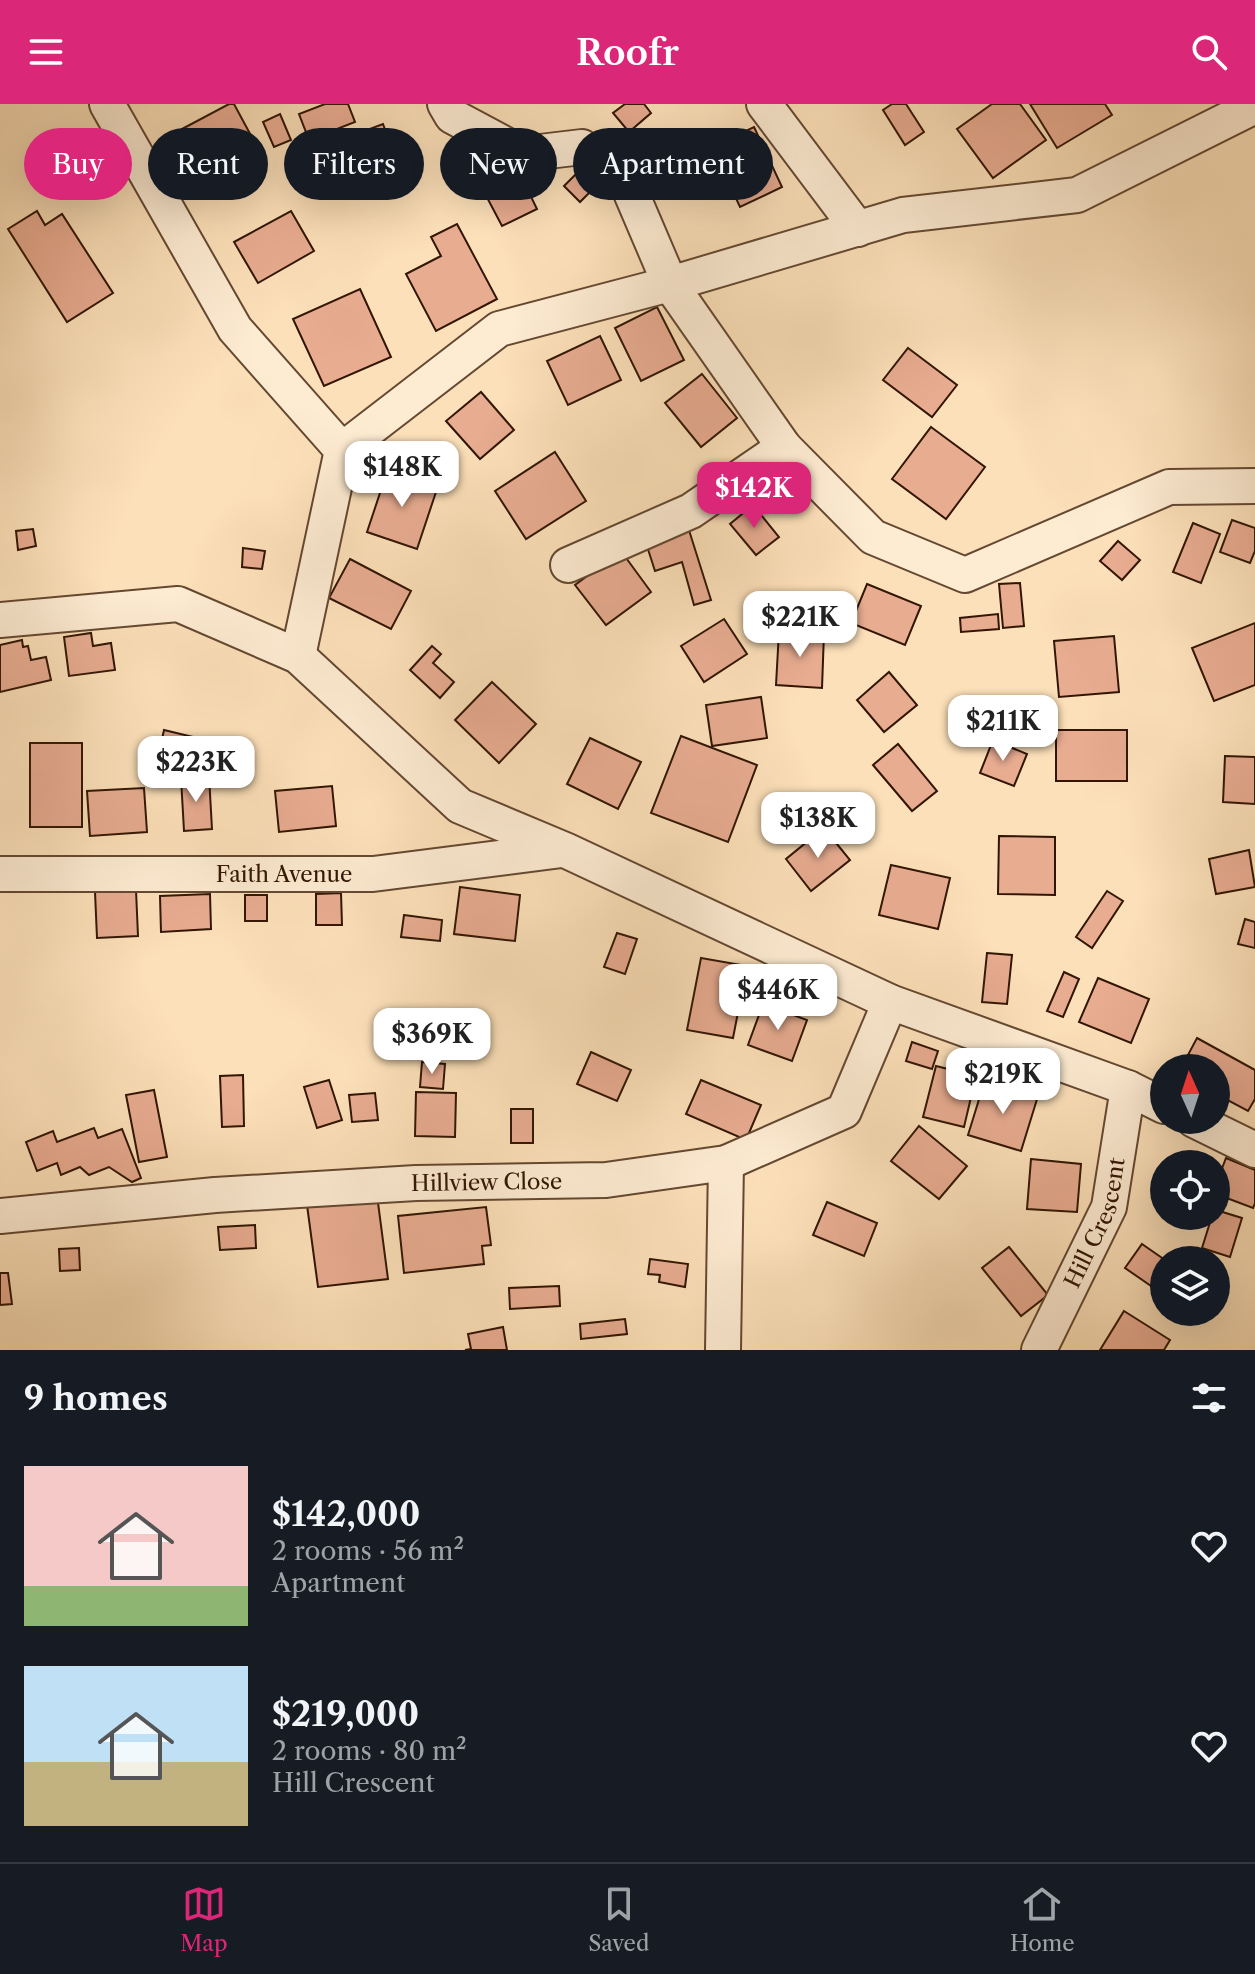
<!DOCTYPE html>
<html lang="en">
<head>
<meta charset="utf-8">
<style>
	body { margin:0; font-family:"Libre Caslon Text",serif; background:#242831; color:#f1f3f6; height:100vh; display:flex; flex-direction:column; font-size:30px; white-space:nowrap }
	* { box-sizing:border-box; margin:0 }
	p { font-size:26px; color:#9ea1a6 }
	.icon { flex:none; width:44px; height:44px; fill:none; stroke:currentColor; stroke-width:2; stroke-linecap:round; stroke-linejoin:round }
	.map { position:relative; height:1246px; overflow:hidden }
	.panel { display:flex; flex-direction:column; background:#171b24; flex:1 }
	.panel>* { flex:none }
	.banner { position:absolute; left:24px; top:24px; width:800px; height:72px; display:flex; gap:16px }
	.needle { width:52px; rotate:357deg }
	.tools { position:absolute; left:1150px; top:950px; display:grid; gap:16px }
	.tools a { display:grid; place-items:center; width:80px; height:80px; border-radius:50%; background:#171b24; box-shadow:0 8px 32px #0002; font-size:40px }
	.price { position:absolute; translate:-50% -68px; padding:0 18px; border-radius:16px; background:#fff; color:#222; font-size:26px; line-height:52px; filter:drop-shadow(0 2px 4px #0008) }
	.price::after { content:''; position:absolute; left:50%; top:48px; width:24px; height:18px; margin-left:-12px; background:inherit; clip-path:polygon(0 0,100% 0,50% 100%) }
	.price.selected { background:#db2777; color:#fff }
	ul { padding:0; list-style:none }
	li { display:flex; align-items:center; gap:24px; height:200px; padding:0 24px }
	li span { display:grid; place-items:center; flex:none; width:224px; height:160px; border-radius:0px; color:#555 }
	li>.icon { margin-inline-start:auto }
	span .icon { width:96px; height:96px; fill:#fffc; stroke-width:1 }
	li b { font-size:34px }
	h2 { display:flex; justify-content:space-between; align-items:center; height:96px; padding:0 24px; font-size:34px }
	.chip { padding:0 28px; border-radius:36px; background:#171b24; box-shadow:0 8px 32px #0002; font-size:28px; line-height:72px }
	.chip.selected { background:#db2777; color:#fff }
	header { display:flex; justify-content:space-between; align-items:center; height:104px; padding:0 24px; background:#db2777; color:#fff; font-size:36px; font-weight:600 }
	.tabs { display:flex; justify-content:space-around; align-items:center; height:112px; border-top:2px solid #363941; background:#171b24; font-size:22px; color:#9ea1a6 }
	.tabs a { display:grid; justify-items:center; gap:4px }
	.tabs .selected { color:#db2777 }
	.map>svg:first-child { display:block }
	.building { fill:#e8ac91; stroke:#321604; stroke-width:2 }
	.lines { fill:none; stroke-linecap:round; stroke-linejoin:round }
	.minor-casing { stroke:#644831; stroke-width:38 }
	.minor { stroke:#fdebd2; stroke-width:34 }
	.labels { text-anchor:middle; stroke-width:6; stroke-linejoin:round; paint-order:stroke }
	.street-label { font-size:22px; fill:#321604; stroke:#fdebd2 }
</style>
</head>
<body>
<header><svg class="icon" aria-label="menu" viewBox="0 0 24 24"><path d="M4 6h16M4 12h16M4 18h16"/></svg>Roofr<svg class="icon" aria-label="search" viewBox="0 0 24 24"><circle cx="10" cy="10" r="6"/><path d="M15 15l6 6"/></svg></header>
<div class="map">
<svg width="1255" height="1246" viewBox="0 0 1255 1246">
	<rect width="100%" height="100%" fill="#fce0b9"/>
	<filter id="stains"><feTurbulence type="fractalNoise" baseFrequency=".0025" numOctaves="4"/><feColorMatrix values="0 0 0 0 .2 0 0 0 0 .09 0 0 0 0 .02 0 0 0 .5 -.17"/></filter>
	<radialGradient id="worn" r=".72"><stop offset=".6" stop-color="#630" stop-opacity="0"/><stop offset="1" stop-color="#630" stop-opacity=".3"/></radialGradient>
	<g class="building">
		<polygon points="229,0 234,0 263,54 212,81 182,25"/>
		<polygon points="325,0 348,0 355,18 309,36 299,10"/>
		<polygon points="625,0 644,0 651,9 629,28 613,9"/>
		<polygon points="892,0 906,0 924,28 905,41 883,6"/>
		<polygon points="992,0 1020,0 1046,36 993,74 957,25"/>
		<polygon points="1030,0 1105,0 1112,11 1057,44"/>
		<polygon points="280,10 291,36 274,43 263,18"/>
		<polygon points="383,20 398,61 356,77 340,36"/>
		<polygon points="754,23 782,83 740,103 712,43"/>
		<polygon points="583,63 599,79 580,98 564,82"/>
		<polygon points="518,66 537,105 502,122 482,84"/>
		<polygon points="37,107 45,121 62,110 113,189 67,218 8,125"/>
		<polygon points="291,107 314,147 258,179 234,138"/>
		<polygon points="457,120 497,195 436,227 406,170 441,152 431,133"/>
		<polygon points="360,185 391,253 324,282 293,215"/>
		<polygon points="657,203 684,256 641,277 615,224"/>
		<polygon points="600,232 621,276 568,301 547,257"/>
		<polygon points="908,244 957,281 932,313 883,276"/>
		<polygon points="702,270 737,314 701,343 665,299"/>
		<polygon points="481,288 514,326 480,355 446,317"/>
		<polygon points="931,323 985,363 946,415 892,375"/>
		<polygon points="555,348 586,397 526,435 495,387"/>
		<polygon points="388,365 438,382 417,445 367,428"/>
		<polygon points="753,401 779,433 756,451 730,420"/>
		<polygon points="1232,416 1255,424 1255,447 1250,459 1220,448"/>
		<polygon points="1193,419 1220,430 1201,479 1173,468"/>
		<polygon points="688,423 711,496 694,501 682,458 655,467 645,436"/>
		<polygon points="33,425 36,442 18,446 16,427"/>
		<polygon points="1118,437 1140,456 1122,476 1100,457"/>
		<polygon points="243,444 265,447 262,465 242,463"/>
		<polygon points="621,447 651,488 606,521 575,481"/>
		<polygon points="350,455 411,487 391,525 329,494"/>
		<polygon points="1020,479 1024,522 1003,524 999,480"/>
		<polygon points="867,480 921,502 905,541 851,519"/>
		<polygon points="998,510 999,525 961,528 960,514"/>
		<polygon points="724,515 747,550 704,578 681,542"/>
		<polygon points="1255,519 1255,581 1214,597 1192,544"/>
		<polygon points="779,527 824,529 822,584 776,581"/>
		<polygon points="91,529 93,542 111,539 115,566 69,572 64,533"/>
		<polygon points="1114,532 1119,588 1059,593 1054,537"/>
		<polygon points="22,536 23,543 28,542 31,556 46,553 51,576 0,588 0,541"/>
		<polygon points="432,542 441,550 433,559 454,578 440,594 410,566"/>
		<polygon points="889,568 917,601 884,628 857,596"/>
		<polygon points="492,578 536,620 499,659 455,616"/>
		<polygon points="761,593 767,634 712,642 706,601"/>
		<polygon points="164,626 193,633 187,655 159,649"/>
		<rect x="1056" y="626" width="71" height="51"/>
		<polygon points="681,632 757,661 728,738 651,709"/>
		<polygon points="590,634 641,658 618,705 567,680"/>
		<polygon points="993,636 1027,650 1014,682 980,669"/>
		<rect x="30" y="639" width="52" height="84"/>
		<polygon points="898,640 937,687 912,707 873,661"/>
		<polygon points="1225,652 1255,653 1255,700 1223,698"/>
		<polygon points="209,672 212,725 184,727 181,674"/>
		<polygon points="332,682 336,722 279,728 275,687"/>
		<polygon points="144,684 147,728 90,732 87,687"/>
		<polygon points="824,724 850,756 811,787 786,755"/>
		<polygon points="999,732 1055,733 1055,791 998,790"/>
		<polygon points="1249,746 1255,783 1216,790 1209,755"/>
		<polygon points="891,761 950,774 938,825 879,811"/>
		<polygon points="460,783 520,791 515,837 454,830"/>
		<polygon points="136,786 138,832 97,834 95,788"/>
		<polygon points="1107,787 1123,797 1092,844 1076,833"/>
		<polygon points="341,789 342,821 316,821 316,790"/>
		<polygon points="210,790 211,825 161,828 160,792"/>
		<rect x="245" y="791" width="22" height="26"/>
		<polygon points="404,811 442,816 440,837 401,833"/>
		<polygon points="1245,815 1255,818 1255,844 1238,840"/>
		<polygon points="617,829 637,835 625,870 604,863"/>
		<polygon points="987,849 1012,851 1007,900 982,898"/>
		<polygon points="701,854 747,862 733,934 687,926"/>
		<polygon points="1064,868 1079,875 1063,913 1047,907"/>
		<polygon points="1098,874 1149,895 1131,939 1079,918"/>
		<polygon points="763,900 807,916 792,957 748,941"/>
		<polygon points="1197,934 1255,966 1255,995 1248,1007 1216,990 1216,964 1181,964"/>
		<polygon points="912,938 938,947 932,965 906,957"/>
		<polygon points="591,948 631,966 617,997 577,980"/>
		<polygon points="422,958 445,960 443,985 420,983"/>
		<polygon points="936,962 976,972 964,1023 923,1013"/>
		<polygon points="243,971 244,1022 222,1023 220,972"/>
		<polygon points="329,976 342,1016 317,1024 304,983"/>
		<polygon points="701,976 761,1001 746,1036 686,1010"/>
		<polygon points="985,976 1038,992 1021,1047 968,1031"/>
		<polygon points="154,986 167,1053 139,1058 126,991"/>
		<polygon points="416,988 456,989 455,1033 415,1032"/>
		<polygon points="375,989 378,1016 352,1018 349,991"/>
		<rect x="511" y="1005" width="22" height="34"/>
		<polygon points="919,1022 967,1062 939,1095 891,1057"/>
		<polygon points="94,1024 98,1034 122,1025 141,1074 132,1078 109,1063 89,1071 80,1063 61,1071 57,1059 37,1067 26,1038 53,1027 57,1038"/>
		<polygon points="1226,1054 1255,1066 1255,1099 1253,1104 1216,1090 1216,1080"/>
		<polygon points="1031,1055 1081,1060 1077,1108 1027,1105"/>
		<polygon points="377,1091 388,1175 318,1183 307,1101"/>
		<polygon points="827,1098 877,1119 864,1152 813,1131"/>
		<polygon points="486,1103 491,1141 482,1142 484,1160 404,1169 398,1112"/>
		<polygon points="1216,1106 1242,1114 1230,1153 1202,1144 1212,1112 1216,1112"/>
		<polygon points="255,1121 256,1144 220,1146 218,1123"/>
		<polygon points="1142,1140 1165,1156 1164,1191 1125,1164"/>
		<polygon points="1009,1143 1048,1191 1021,1212 982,1164"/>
		<polygon points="79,1144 80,1166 60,1167 59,1145"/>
		<polygon points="650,1155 688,1160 685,1183 659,1178 660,1171 648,1170"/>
		<polygon points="0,1169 8,1169 12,1200 0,1201"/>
		<polygon points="559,1182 560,1202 510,1205 509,1184"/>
		<polygon points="1124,1207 1170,1236 1164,1246 1100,1246"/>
		<polygon points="625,1215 627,1230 581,1235 580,1220"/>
		<polygon points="503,1223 507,1246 465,1246 471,1245 468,1230"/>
	</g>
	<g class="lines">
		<g class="minor-casing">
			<g id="minor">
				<polyline points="107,0 235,225 342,346 298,552"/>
				<polyline points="445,0 452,12 523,50 582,43 626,77 670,180 784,343 873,433 965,471 1169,383 1255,382"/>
				<polyline points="764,0 858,125"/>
				<polyline points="342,346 499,225 670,180 903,111 1077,91 1255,2"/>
				<polyline points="568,461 691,407 784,343"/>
				<polyline points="0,516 178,500 298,552 460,702 565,746 890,898 1128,984 1164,1002"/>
				<path id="s1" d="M 0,770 L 373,770 L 562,746"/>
				<polyline points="1194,1016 1255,1046"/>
				<path id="s2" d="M 0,1112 L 215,1091 L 416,1079 L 606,1076 L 726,1059 L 844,1007 L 890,898"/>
				<polyline points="723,1246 726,1059"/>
				<path id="s3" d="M 1039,1246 L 1109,1103 L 1128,984"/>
			</g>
		</g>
		<use href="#minor" class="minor"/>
	</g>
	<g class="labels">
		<g class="street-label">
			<text dy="8" stroke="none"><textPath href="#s1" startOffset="284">Faith Avenue</textPath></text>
			<text dy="8" stroke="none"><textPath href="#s2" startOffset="488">Hillview Close</textPath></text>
			<text dy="8" stroke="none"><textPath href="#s3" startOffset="140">Hill Crescent</textPath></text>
		</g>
	</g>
	<rect width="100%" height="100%" filter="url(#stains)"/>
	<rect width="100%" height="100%" fill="url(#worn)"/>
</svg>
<div class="tools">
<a><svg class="needle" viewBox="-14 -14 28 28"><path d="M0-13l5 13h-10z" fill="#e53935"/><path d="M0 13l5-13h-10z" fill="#9ea1a6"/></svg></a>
<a><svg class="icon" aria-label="locate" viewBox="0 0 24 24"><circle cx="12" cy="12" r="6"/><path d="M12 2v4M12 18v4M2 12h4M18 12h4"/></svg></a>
<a><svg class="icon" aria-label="layers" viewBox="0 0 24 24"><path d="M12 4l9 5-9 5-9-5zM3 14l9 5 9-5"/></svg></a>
</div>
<b class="price" style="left:402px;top:405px">$148K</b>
<b class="price selected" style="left:754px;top:426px">$142K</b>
<b class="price" style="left:800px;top:555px">$221K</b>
<b class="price" style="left:1003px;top:659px">$211K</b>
<b class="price" style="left:196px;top:700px">$223K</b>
<b class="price" style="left:818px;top:756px">$138K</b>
<b class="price" style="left:778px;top:928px">$446K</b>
<b class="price" style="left:432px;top:972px">$369K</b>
<b class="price" style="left:1003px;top:1012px">$219K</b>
<div class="banner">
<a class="chip selected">Buy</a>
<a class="chip">Rent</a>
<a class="chip">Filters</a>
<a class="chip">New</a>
<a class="chip">Apartment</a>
</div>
</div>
<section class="panel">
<h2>9 homes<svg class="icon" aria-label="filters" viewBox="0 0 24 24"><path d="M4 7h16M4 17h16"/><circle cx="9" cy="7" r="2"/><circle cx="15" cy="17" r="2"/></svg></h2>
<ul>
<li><span style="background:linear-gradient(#f6c9c9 75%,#8fb573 0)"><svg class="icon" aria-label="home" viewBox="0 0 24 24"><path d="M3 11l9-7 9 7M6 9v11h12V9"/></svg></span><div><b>$142,000</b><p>2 rooms · 56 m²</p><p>Apartment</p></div><svg class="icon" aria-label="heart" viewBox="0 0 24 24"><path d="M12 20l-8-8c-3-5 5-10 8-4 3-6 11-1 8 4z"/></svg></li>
<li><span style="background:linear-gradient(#bfe0f5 60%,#c2b280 0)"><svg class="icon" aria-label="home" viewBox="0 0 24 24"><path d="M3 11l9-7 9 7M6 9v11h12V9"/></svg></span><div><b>$219,000</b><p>2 rooms · 80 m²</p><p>Hill Crescent</p></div><svg class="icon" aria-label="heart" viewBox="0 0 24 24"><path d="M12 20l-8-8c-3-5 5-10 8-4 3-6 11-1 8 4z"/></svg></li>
</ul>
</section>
<nav class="tabs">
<a class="selected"><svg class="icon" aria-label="map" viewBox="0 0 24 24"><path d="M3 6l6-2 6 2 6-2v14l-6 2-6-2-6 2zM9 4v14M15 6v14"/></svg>Map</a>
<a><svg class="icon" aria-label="saved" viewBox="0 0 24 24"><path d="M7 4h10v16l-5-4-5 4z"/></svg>Saved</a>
<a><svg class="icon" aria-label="home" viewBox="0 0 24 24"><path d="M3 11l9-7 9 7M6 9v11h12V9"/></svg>Home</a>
</nav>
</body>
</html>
